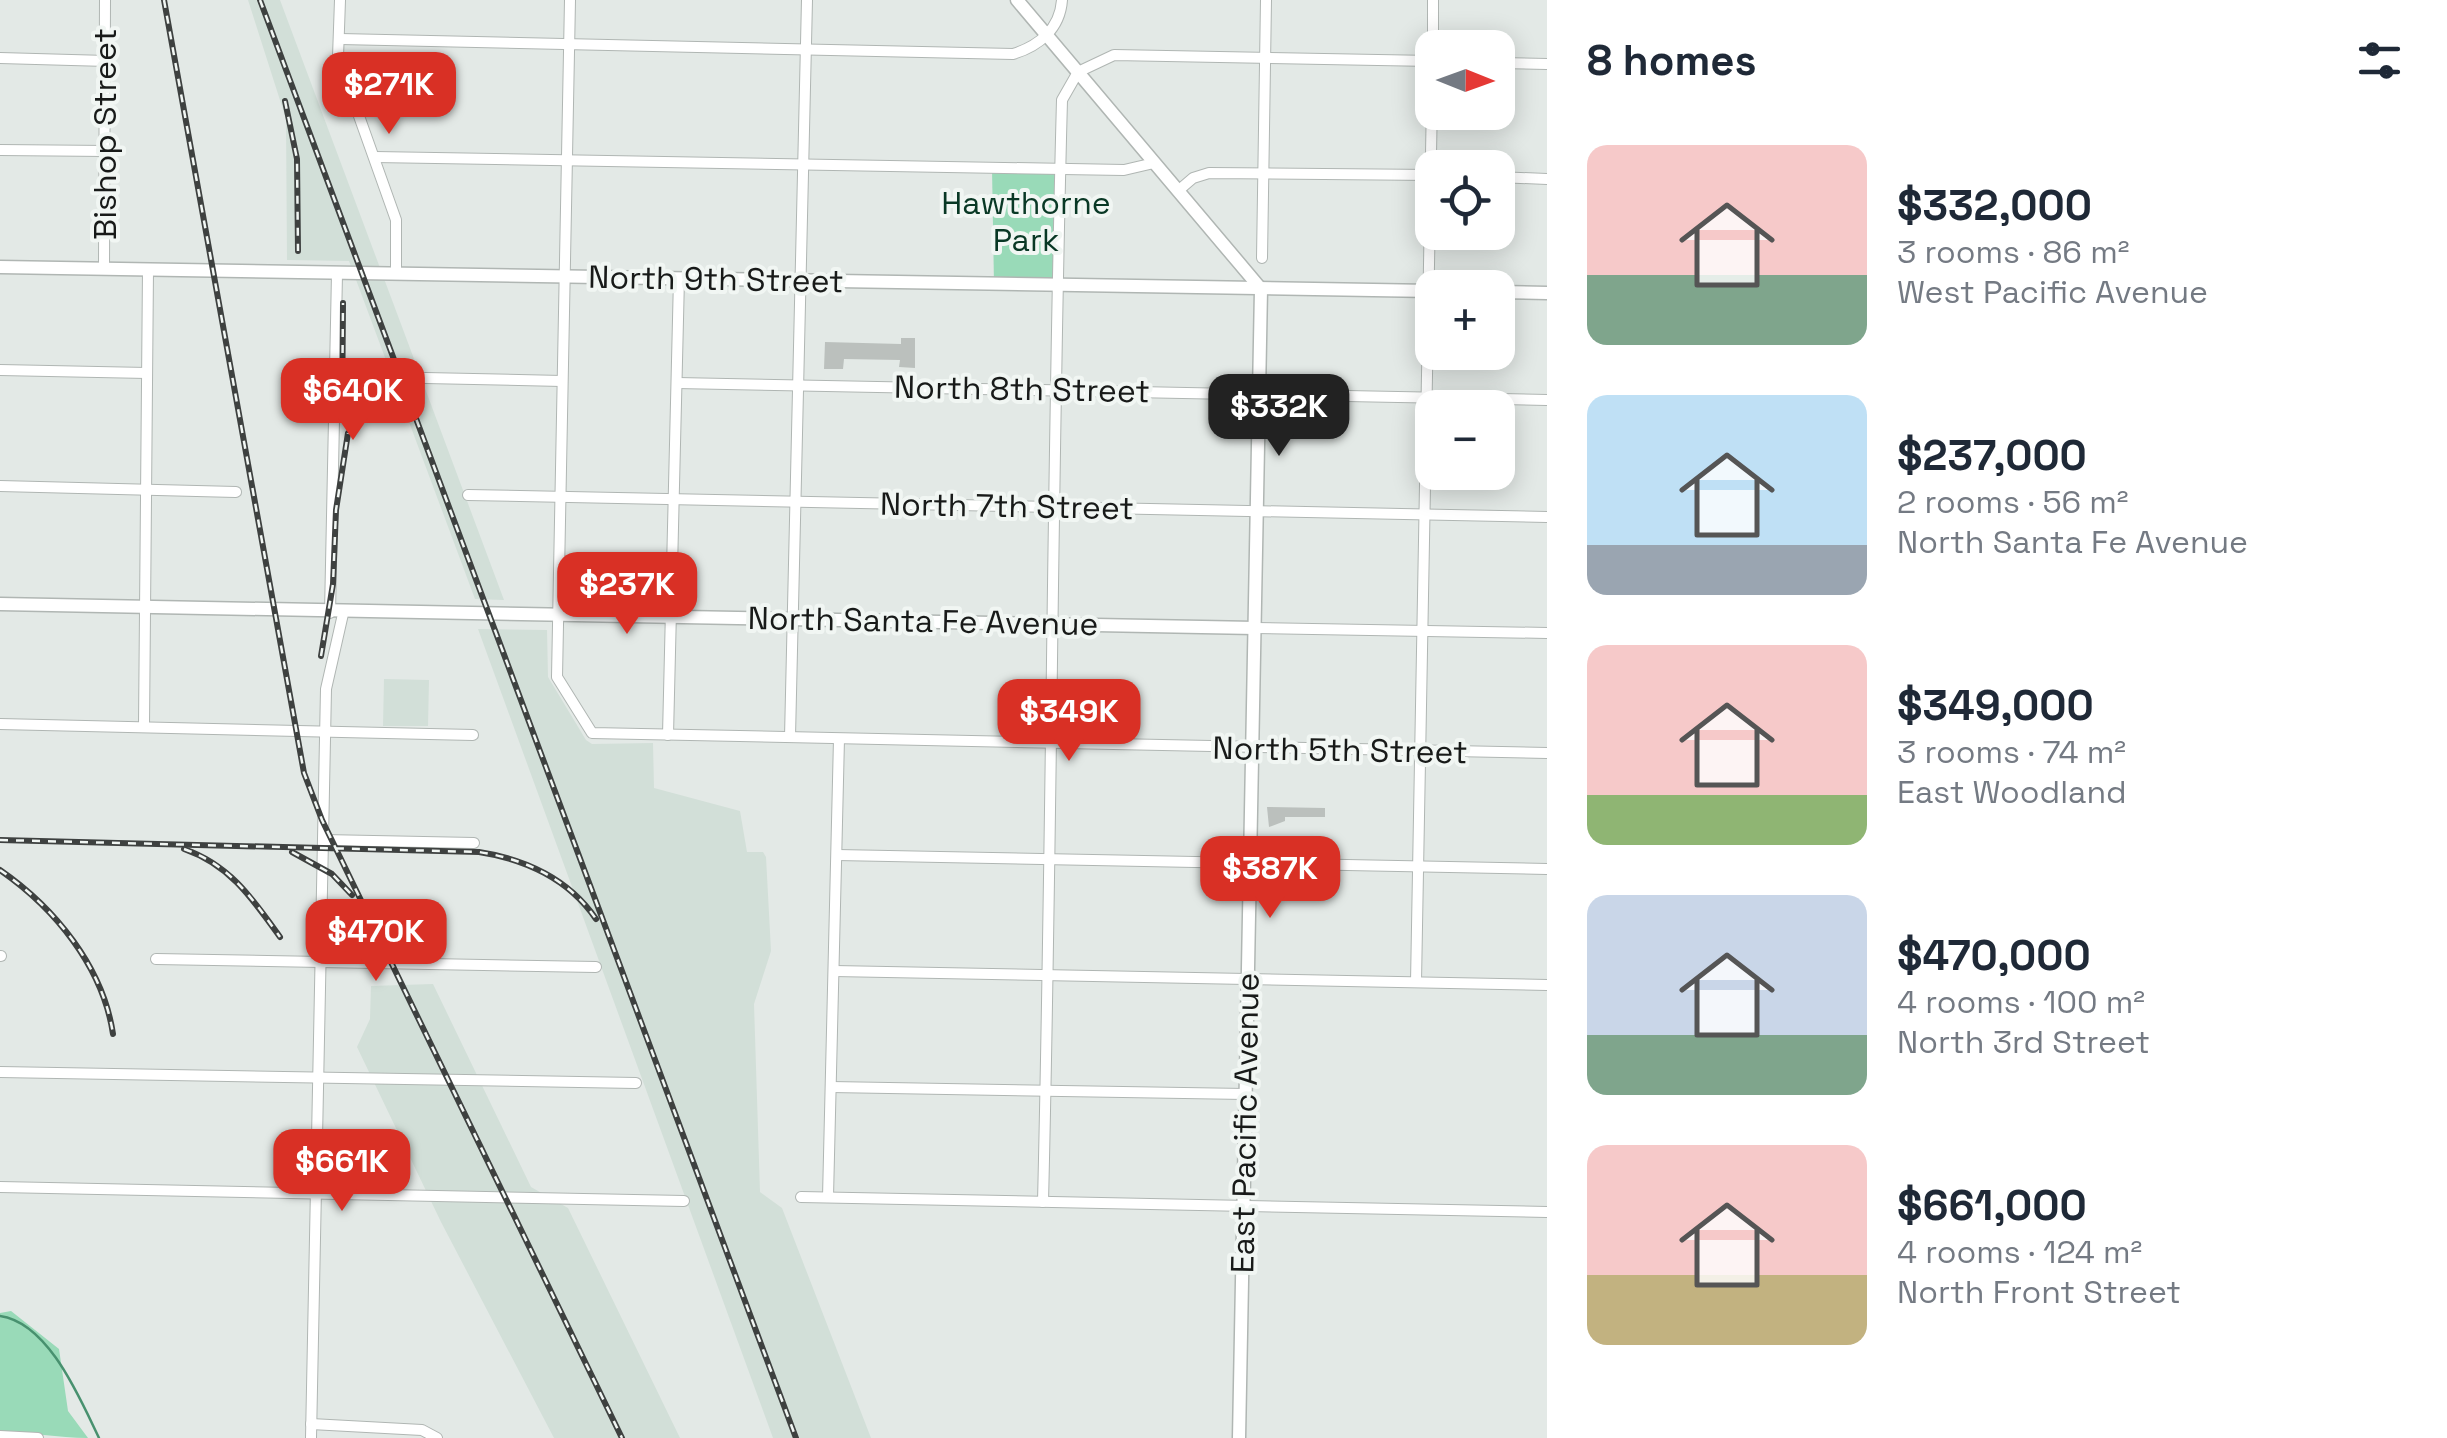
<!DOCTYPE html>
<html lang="en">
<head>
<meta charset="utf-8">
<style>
	body { margin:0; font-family:"Space Grotesk",sans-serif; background:#f6f6f7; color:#1f2937; height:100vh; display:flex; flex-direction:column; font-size:38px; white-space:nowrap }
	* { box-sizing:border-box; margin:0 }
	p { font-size:32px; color:#747a83 }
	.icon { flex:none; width:55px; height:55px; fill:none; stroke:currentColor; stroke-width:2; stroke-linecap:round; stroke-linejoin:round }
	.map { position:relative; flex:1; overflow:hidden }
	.details { display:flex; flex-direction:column; background:#fff; width:900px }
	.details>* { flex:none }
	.needle { width:65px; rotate:91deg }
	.controls { position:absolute; left:1415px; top:30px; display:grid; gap:20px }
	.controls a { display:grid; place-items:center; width:100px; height:100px; border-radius:20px; background:#fff; box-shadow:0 5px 25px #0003; font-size:50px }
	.price { position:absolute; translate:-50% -85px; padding:0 22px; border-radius:20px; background:#d93025; color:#fff; font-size:32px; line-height:65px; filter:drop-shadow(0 2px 5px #0008) }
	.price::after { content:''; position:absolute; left:50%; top:60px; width:30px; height:22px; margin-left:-15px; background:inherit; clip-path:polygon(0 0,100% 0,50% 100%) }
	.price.active { background:#222; color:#fff }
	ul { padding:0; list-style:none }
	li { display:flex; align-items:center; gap:30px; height:250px; padding:0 40px }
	li span { display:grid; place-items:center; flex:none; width:280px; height:200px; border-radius:20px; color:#555 }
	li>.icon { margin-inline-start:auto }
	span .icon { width:120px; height:120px; fill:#fffc; stroke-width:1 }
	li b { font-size:42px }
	h2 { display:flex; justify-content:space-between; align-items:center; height:120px; padding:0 40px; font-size:42px }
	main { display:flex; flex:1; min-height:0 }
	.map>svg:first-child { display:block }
	.built { fill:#d2dfd8 }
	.green { fill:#99dab8 }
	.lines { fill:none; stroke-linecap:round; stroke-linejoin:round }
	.stream { stroke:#48916f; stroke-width:2.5 }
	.building { fill:#bbc0bd }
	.minor-casing { stroke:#b0b6b3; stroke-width:12 }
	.major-casing { stroke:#b0b6b3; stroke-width:15 }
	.minor { stroke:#fff; stroke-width:10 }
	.major { stroke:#fff; stroke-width:12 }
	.rail-casing { stroke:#3e4140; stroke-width:6 }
	.rail { stroke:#f1f6f3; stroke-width:2.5; stroke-dasharray:8; stroke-linecap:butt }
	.labels { text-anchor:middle; stroke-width:8; stroke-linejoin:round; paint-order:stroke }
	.street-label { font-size:32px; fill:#181a19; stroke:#f1f6f3 }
	.park-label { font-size:32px; fill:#093825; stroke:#f1f6f3 }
</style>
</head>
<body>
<main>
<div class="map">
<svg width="1547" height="1438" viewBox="0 0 1547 1438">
	<rect width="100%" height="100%" fill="#e3e9e6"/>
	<g class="built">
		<polygon points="248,0 280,0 504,600 475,599 349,261 287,260 286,119"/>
		<polygon points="478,629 547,630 548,677 586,740 592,744 653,743 654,788 740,811 747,852 763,852 766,857 771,951 754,1004 760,1192 782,1208 871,1438 773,1438"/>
		<polygon points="384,679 429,680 428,726 383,726"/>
		<polygon points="433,984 531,1187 568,1208 680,1438 554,1438 441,1222 357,1047 370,1019 371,986"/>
	</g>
	<g class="green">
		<polygon points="992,168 1060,169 1056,287 994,285"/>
		<path d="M 11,1311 L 59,1349 L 68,1411 L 88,1438 C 58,1438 30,1432 0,1431 L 0,1313 Z"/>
	</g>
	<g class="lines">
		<path class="stream" d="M 0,1316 C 49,1323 80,1399 99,1438"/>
	</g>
	<g class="building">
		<polygon points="901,338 915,338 915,368 899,367 900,360 844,359 843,369 824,369 825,342 901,344"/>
		<polygon points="1267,807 1325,808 1325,817 1285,817 1285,821 1269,827"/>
		<rect x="1267" y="842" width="60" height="8"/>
	</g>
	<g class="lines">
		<g class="minor-casing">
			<g id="minor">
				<polyline points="340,0 338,57 396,220 396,273"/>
				<polyline points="570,0 557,677 592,733 1547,753"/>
				<polyline points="1433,0 1433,48"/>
				<path d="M 340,39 L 1013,54 C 1039,46 1060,29 1062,0"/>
				<polyline points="0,58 107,61"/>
				<polyline points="1498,63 1547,64"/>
				<polyline points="0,150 107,151"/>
				<polyline points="375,157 1124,170 1154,163"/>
				<polyline points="1498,177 1547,179"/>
				<polyline points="1179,190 1193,178 1209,173 1432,175"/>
				<polyline points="1262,258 1266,0"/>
				<polyline points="104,269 105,0"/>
				<polyline points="0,370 147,373"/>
				<polyline points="425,378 562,381"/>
				<polyline points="677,383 1547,400"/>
				<polyline points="0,486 236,492"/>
				<polyline points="468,495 1547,517"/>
				<polyline points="330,613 337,274"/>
				<polyline points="1255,628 1547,633"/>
				<polyline points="0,724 473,735"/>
				<polyline points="144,726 148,270"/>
				<polyline points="668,735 679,278"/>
				<polyline points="790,737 807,0"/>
				<polyline points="323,840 474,843"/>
				<polyline points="837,855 1547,869"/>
				<polyline points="0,956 1,956"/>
				<polyline points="156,959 596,967"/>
				<polyline points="834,971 1547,985"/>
				<polyline points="1416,982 1432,99"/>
				<polyline points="0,1072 636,1083"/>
				<polyline points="831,1087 1245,1094"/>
				<polyline points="0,1187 684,1201"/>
				<polyline points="801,1197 1547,1212"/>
				<polyline points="828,1197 839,739"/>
				<path d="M 1043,1202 C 1052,834 1052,468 1062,100 L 1078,72 L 1114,55 L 1432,61"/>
				<polyline points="311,1424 422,1430 437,1438"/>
				<polyline points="0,1436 38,1438"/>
				<polyline points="311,1438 326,689 343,614"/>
			</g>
		</g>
		<g class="major-casing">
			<g id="major">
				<polyline points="1017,0 1261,289"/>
				<polyline points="0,267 1432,291"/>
				<polyline points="1498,292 1547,293"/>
				<polyline points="0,604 1255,628"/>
				<polyline points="1239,1438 1261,289"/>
			</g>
		</g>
		<use href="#minor" class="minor"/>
		<use href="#major" class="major"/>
		<g class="rail-casing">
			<g id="rail">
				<polyline points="164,0 304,773 322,820 622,1438"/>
				<polyline points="260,0 796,1438"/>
				<polyline points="285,101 297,159 298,251"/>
				<polyline points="342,417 343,303"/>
				<polyline points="321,656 333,584 336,510 348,433"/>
				<path d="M 0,840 L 479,852 C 525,859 569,879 596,919"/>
				<path d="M 184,849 C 230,865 252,898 280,937"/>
				<polyline points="292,852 332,874 352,895"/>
				<path d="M 0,870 C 55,908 103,967 113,1034"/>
			</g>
		</g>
		<use href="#rail" class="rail"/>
	</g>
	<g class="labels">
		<g class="street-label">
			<text transform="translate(105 134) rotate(-90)" y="11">Bishop Street</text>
			<text transform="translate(716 279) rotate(1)" y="11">North 9th Street</text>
			<text transform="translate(1022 389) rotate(1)" y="11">North 8th Street</text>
			<text transform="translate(1007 506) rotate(1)" y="11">North 7th Street</text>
			<text transform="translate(923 621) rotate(1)" y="11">North Santa Fe Avenue</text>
			<text transform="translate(1340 750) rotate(1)" y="11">North 5th Street</text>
			<text transform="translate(1245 1123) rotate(-89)" y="11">East Pacific Avenue</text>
		</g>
		<g class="park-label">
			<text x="1026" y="214">Hawthorne<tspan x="1026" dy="37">Park</tspan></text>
		</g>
	</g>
</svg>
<div class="controls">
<a><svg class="needle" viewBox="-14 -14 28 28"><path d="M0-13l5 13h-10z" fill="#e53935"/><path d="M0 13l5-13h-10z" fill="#747a83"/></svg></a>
<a><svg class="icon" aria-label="locate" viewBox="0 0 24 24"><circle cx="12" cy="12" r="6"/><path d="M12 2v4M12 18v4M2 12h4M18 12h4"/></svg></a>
<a>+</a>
<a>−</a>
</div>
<b class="price" style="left:389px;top:137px">$271K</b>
<b class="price" style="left:353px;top:443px">$640K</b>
<b class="price active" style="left:1279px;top:459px">$332K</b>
<b class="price" style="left:627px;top:637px">$237K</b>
<b class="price" style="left:1069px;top:764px">$349K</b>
<b class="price" style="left:1270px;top:921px">$387K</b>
<b class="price" style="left:376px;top:984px">$470K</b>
<b class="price" style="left:342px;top:1214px">$661K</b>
</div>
<section class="details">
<h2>8 homes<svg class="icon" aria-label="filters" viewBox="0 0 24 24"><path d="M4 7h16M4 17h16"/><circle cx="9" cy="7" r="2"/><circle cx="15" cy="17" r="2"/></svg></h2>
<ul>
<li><span style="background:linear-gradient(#f6c9c9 65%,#7fa58c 0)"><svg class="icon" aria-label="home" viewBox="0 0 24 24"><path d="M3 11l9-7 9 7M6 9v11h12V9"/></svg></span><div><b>$332,000</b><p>3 rooms · 86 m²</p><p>West Pacific Avenue</p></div></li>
<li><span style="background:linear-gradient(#bfe0f5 75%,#9aa5b1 0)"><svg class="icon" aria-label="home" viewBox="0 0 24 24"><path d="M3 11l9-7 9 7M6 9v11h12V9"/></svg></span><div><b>$237,000</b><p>2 rooms · 56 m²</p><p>North Santa Fe Avenue</p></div></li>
<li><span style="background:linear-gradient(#f6c9c9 75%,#8fb573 0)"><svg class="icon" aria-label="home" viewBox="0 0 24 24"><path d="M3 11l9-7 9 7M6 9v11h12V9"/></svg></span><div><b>$349,000</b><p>3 rooms · 74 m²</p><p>East Woodland</p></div></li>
<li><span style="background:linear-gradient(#c9d6e8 70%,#7fa58c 0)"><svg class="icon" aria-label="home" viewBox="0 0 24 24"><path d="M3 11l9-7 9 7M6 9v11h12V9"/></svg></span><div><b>$470,000</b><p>4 rooms · 100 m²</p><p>North 3rd Street</p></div></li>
<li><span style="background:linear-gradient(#f6c9c9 65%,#c2b280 0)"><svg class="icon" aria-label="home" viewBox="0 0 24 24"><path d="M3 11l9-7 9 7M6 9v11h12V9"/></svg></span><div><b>$661,000</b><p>4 rooms · 124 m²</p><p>North Front Street</p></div></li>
</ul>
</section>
</main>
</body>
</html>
